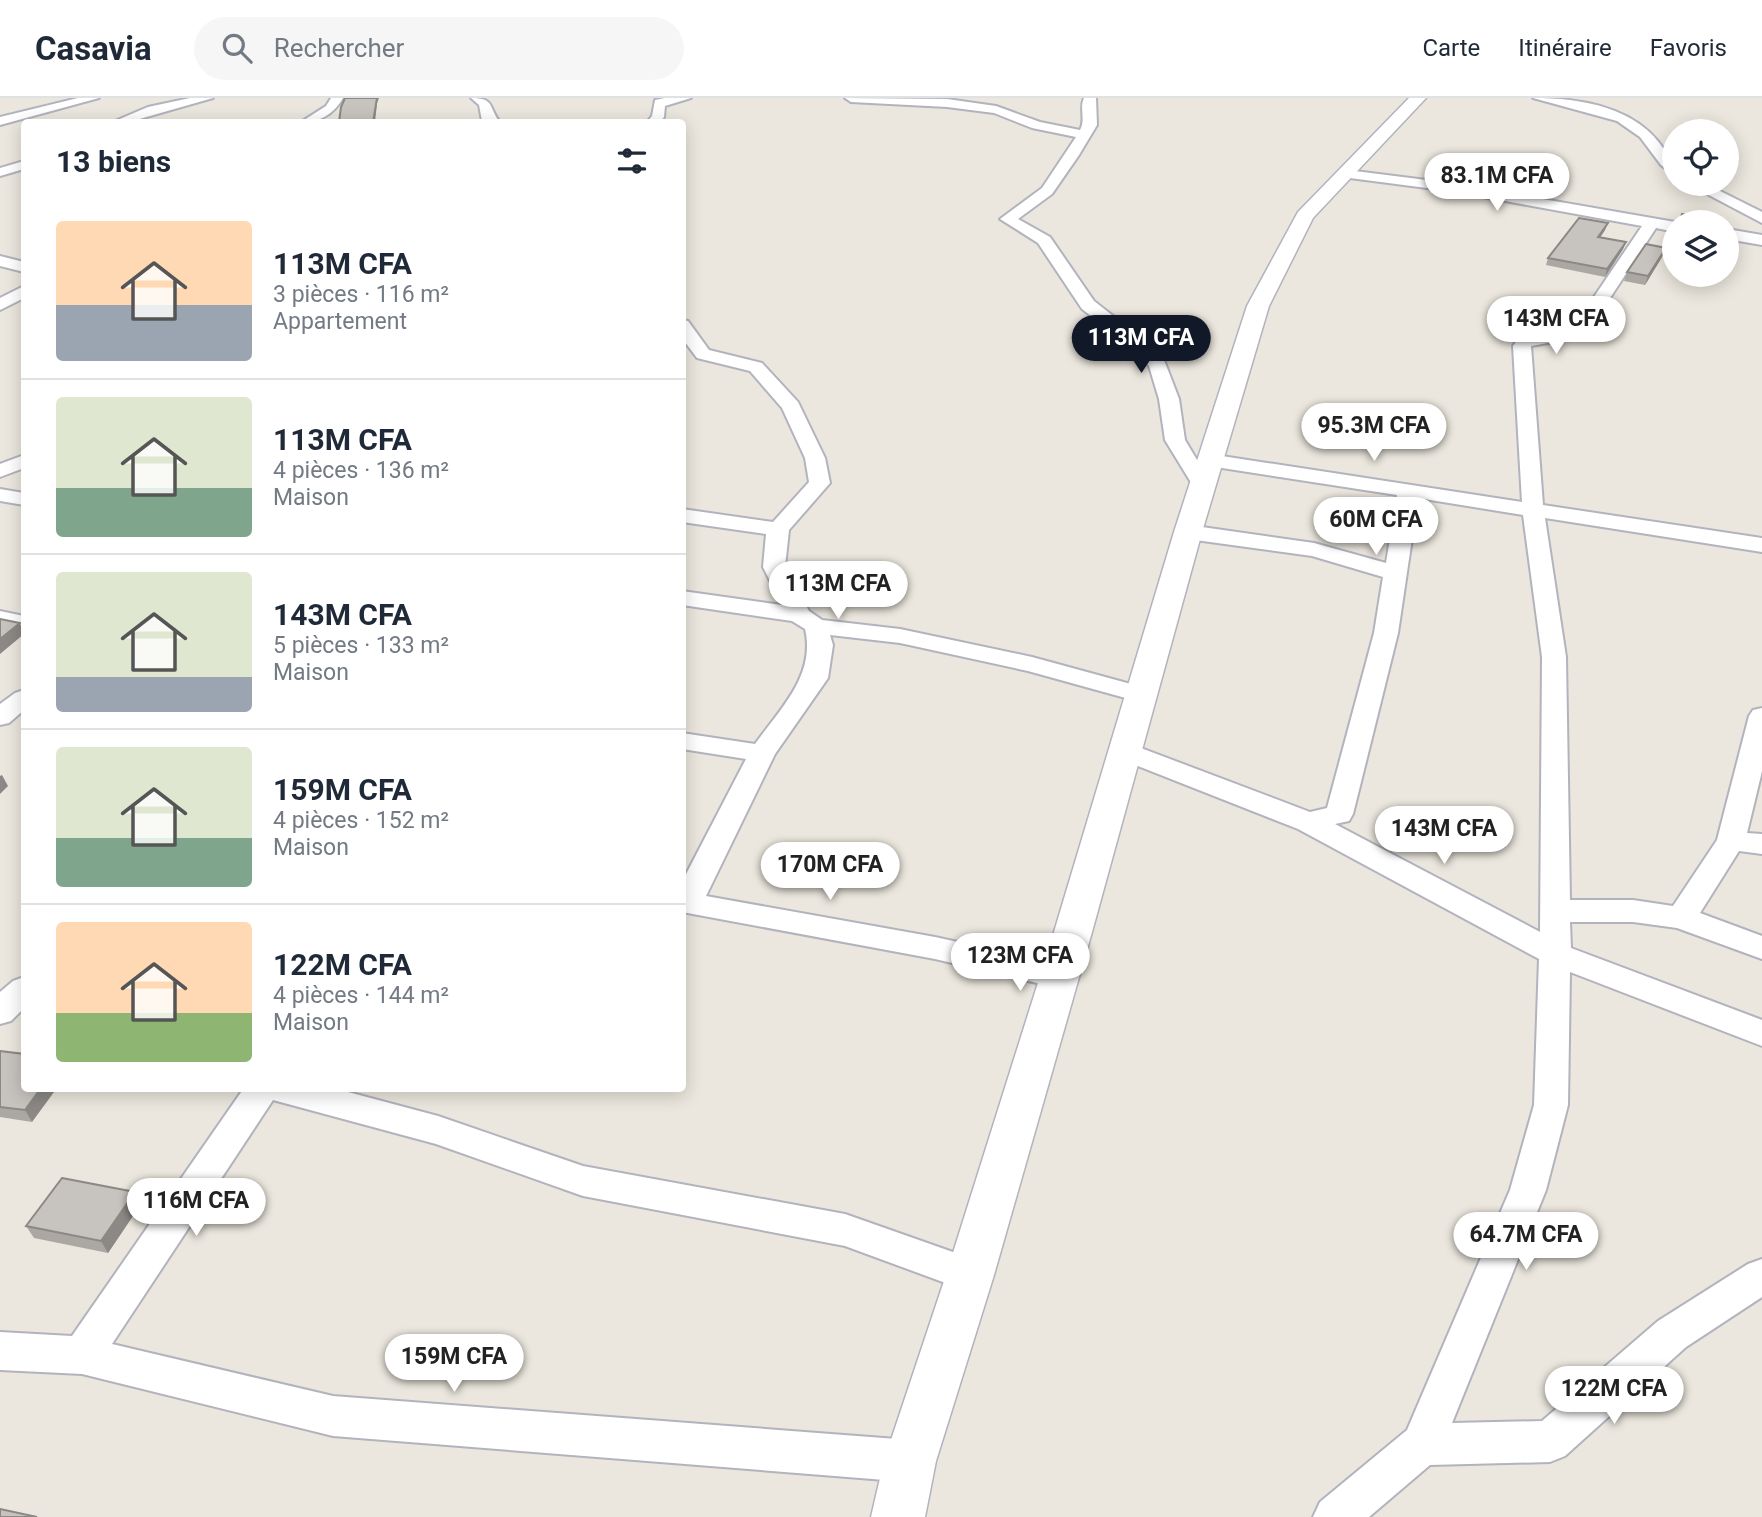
<!DOCTYPE html>
<html lang="fr">
<head>
<meta charset="utf-8">
<style>
	body { margin:0; font-family:Roboto,sans-serif; background:#f6f6f7; color:#1f2937; height:100vh; display:flex; flex-direction:column; font-size:26px; white-space:nowrap }
	* { box-sizing:border-box; margin:0 }
	p { font-size:23px; color:#747a83 }
	.icon { flex:none; width:38px; height:38px; fill:none; stroke:currentColor; stroke-width:2; stroke-linecap:round; stroke-linejoin:round }
	.map { position:relative; flex:1; overflow:hidden }
	.details { position:absolute; left:21px; top:21px; width:665px; height:973px; display:flex; flex-direction:column; background:#fff; border-radius:7px; box-shadow:0 4px 18px #0003 }
	.details>* { flex:none }
	.controls { position:absolute; left:1662px; top:21px; display:grid; gap:14px }
	.controls a { display:grid; place-items:center; width:77px; height:77px; border-radius:50%; background:#fff; box-shadow:0 4px 18px #0003; font-size:35px }
	.price { position:absolute; translate:-50% -60px; padding:0 16px; border-radius:24px; background:#fff; color:#222; font-size:23px; line-height:46px; filter:drop-shadow(0 2px 4px #0008) }
	.price::after { content:''; position:absolute; left:50%; top:42px; width:21px; height:16px; margin-left:-10px; background:inherit; clip-path:polygon(0 0,100% 0,50% 100%) }
	.price.active { background:#111827; color:#fff }
	ul { padding:0; list-style:none }
	li { display:flex; align-items:center; gap:21px; height:175px; padding:0 35px }
	li+li { border-top:2px solid #e0e1e3 }
	li span { display:grid; place-items:center; flex:none; width:196px; height:140px; border-radius:7px; color:#555 }
	li>.icon { margin-inline-start:auto }
	span .icon { width:84px; height:84px; fill:#fffc; stroke-width:1 }
	li b { font-size:30px }
	h2 { display:flex; justify-content:space-between; align-items:center; height:84px; padding:0 35px; font-size:30px }
	header { display:flex; align-items:center; gap:42px; box-sizing:border-box; height:98px; padding:0 35px; background:#fff; border-bottom:2px solid #e0e1e3 }
	header strong { font-size:33px }
	nav { display:flex; gap:38px; margin-inline-start:auto; font-size:24px }
	.search { width:490px; height:63px; background:#f6f6f7; display:flex; align-items:center; gap:18px; box-sizing:border-box; padding:0 24px; border-radius:38px; color:#747a83; font-size:26px }
	.map>svg:first-child { display:block }
	.lines { fill:none; stroke-linecap:round; stroke-linejoin:round }
	.minor-casing { stroke:#b2b3bd; stroke-width:4 }
	.tertiary-casing { stroke:#b2b3bd; stroke-width:3 }
	.minor { fill:#fff; fill-rule:evenodd }
	.tertiary { fill:#fff; fill-rule:evenodd }
	.wall { fill:#aba8a3 }
	.shaded-wall { fill:#8b8885 }
	.building { fill:#c7c3be; stroke:#8b8885; stroke-width:2 }
</style>
</head>
<body>
<header>
<strong>Casavia</strong>
<div class="search"><svg class="icon" aria-label="search" viewBox="0 0 24 24"><circle cx="10" cy="10" r="6"/><path d="M15 15l6 6"/></svg>Rechercher</div>
<nav><a>Carte</a><a>Itinéraire</a><a>Favoris</a></nav>
</header>
<div class="map">
<svg width="1762" height="1419" viewBox="0 0 1762 1419">
	<rect width="100%" height="100%" fill="#ebe7de"/>
	<g class="lines">
		<g class="minor-casing">
			<g id="minor">
				<polygon points="78,0 99,0 0,27 0,19"/>
				<polygon points="190,0 213,0 129,24 115,23 148,9"/>
				<path d="M 331,0 L 343,0 C 333,17 320,24 301,24 L 326,8 Z"/>
				<path d="M 471,0 C 496,0 488,10 500,24 L 482,23 L 479,7 Z"/>
				<polygon points="665,0 691,0 665,8 664,19 660,24 647,24 652,18 655,2"/>
				<path d="M 845,0 L 947,1 L 996,8 L 1040,24 L 1080,32 C 1086,22 1079,10 1084,0 L 1096,0 L 1097,27 L 1079,57 L 1052,96 L 1018,121 L 1050,139 L 1094,203 L 1144,242 L 1164,262 L 1179,301 L 1185,342 L 1212,387 L 1209,391 L 1195,391 L 1165,342 L 1159,301 L 1149,268 L 1132,250 L 1082,211 L 1038,145 L 1000,121 L 1042,90 L 1076,39 L 1032,30 L 994,15 L 947,9 L 851,4 Z"/>
				<path d="M 1533,0 C 1581,0 1638,9 1665,53 C 1671,63 1675,65 1675,77 L 1661,67 L 1640,39 L 1617,23 Z"/>
				<polygon points="24,63 24,71 0,78 0,70"/>
				<path d="M 1347,72 L 1450,85 L 1675,124 L 1675,134 L 1656,130 L 1587,235 L 1570,241 L 1531,248 L 1543,407 L 1762,440 L 1762,454 L 1545,420 L 1566,559 L 1570,802 L 1633,802 L 1673,808 L 1717,742 L 1749,618 L 1753,612 L 1762,610 L 1762,673 L 1747,735 L 1762,736 L 1762,756 L 1739,753 L 1700,815 L 1762,838 L 1762,861 L 1677,830 L 1633,824 L 1570,824 L 1571,850 L 1762,922 L 1762,948 L 1570,874 L 1568,1007 L 1546,1092 L 1452,1325 L 1542,1323 L 1658,1223 L 1748,1166 L 1762,1161 L 1762,1199 L 1686,1249 L 1565,1358 L 1550,1364 L 1430,1367 L 1369,1419 L 1313,1419 L 1320,1404 L 1407,1332 L 1510,1092 L 1534,1007 L 1539,861 L 1298,731 L 1115,659 L 1111,653 L 1115,647 L 1124,645 L 1133,647 L 1310,714 L 1327,710 L 1374,535 L 1383,479 L 1312,458 L 1188,441 L 1180,439 L 1177,434 L 1180,429 L 1188,427 L 1314,445 L 1386,465 L 1397,397 L 1209,368 L 1202,366 L 1199,362 L 1202,358 L 1209,356 L 1522,404 L 1513,248 L 1520,238 L 1566,231 L 1575,227 L 1642,128 L 1450,93 L 1342,79 L 1342,73 ZM 1418,400 L 1523,417 L 1542,559 L 1540,834 L 1335,726 L 1349,723 L 1353,716 L 1398,535 Z"/>
				<polygon points="1688,86 1706,86 1762,114 1762,125"/>
				<polygon points="1727,131 1762,137 1762,147 1727,141"/>
				<polygon points="0,158 24,164 24,174 0,168"/>
				<polygon points="24,188 24,200 0,212 0,200"/>
				<path d="M 682,222 L 688,223 L 709,252 L 762,265 L 798,304 L 825,360 L 830,385 L 789,432 L 785,469 L 809,513 L 822,522 L 900,531 L 1032,559 L 1149,591 L 1153,596 L 1149,601 L 1140,604 L 1028,573 L 900,545 L 830,537 L 833,547 L 828,580 L 775,656 L 706,798 L 935,839 L 1058,866 L 1069,870 L 1074,878 L 1069,886 L 1058,890 L 935,861 L 682,814 L 682,784 L 746,661 L 682,651 L 682,635 L 755,646 C 780,611 816,577 805,531 L 792,523 L 682,507 L 682,493 L 782,507 L 763,469 L 766,436 L 682,424 L 682,411 L 773,424 L 809,384 L 805,360 L 782,310 L 750,273 L 697,260 L 682,240 Z"/>
				<polygon points="24,357 24,370 0,379 0,366"/>
				<polygon points="0,391 24,395 24,407 0,403"/>
				<polygon points="0,513 24,518 24,532 0,527"/>
				<polygon points="24,592 24,612 9,625 0,627 0,606 15,595"/>
				<polygon points="24,879 24,910 11,923 0,926 0,894 13,883"/>
				<polygon points="244,990 333,990 438,1018 583,1068 845,1116 984,1165 989,1177 984,1189 970,1194 845,1148 583,1098 436,1046 273,1002 112,1246 333,1298 910,1342 925,1348 931,1363 925,1378 910,1384 333,1338 82,1276 0,1272 0,1234 72,1238"/>
			</g>
		</g>
		<g class="tertiary-casing">
			<polygon id="tertiary" points="1409,0 1426,0 1313,120 1269,208 1202,434 1092,834 994,1177 936,1363 925,1419 871,1419 884,1363 946,1177 1054,834 1174,434 1247,208 1298,114"/>
		</g>
		<use href="#minor" class="minor"/>
		<use href="#tertiary" class="tertiary"/>
	</g>
	<g class="wall">
		<polygon points="1675,131 1675,159 1663,157 1666,148"/>
		<polygon points="1605,132 1600,139 1626,144 1623,151 1605,179 1546,167 1548,160"/>
		<polygon points="1666,150 1662,159 1645,187 1624,183 1627,174"/>
		<polygon points="0,953 32,1024 0,1019"/>
		<polygon points="141,1106 108,1155 34,1140 26,1128"/>
	</g>
	<g class="shaded-wall">
		<polygon points="377,0 379,0 377,5 375,24 373,24"/>
		<polygon points="1608,125 1605,132 1596,146 1598,139"/>
		<polygon points="1626,144 1623,151 1605,179 1607,171"/>
		<polygon points="1666,150 1662,159 1645,187 1648,178"/>
		<polygon points="20,525 24,536 0,556 0,541"/>
		<polygon points="2,677 8,688 0,696 0,678"/>
		<polygon points="41,990 57,990 32,1024 25,1012"/>
		<polygon points="135,1094 141,1106 108,1155 101,1143"/>
	</g>
	<g class="building">
		<polygon points="345,0 377,0 373,24 339,24 341,9"/>
		<polygon points="1682,116 1724,123 1723,124 1680,124"/>
		<polygon points="1579,120 1608,125 1598,139 1626,144 1607,171 1548,160"/>
		<polygon points="1675,131 1675,150 1666,148"/>
		<polygon points="1646,146 1666,150 1648,178 1627,174"/>
		<polygon points="0,521 20,525 0,541"/>
		<polygon points="0,953 24,956 24,990 41,990 25,1012 0,1009"/>
		<polygon points="62,1080 135,1094 101,1143 26,1128"/>
		<polygon points="0,1411 37,1419 0,1419"/>
	</g>
</svg>
<div class="controls">
<a><svg class="icon" aria-label="locate" viewBox="0 0 24 24"><circle cx="12" cy="12" r="6"/><path d="M12 2v4M12 18v4M2 12h4M18 12h4"/></svg></a>
<a><svg class="icon" aria-label="layers" viewBox="0 0 24 24"><path d="M12 4l9 5-9 5-9-5zM3 14l9 5 9-5"/></svg></a>
</div>
<b class="price" style="left:1497px;top:115px">83.1M CFA</b>
<b class="price" style="left:1556px;top:258px">143M CFA</b>
<b class="price active" style="left:1141px;top:277px">113M CFA</b>
<b class="price" style="left:1374px;top:365px">95.3M CFA</b>
<b class="price" style="left:1376px;top:459px">60M CFA</b>
<b class="price" style="left:838px;top:523px">113M CFA</b>
<b class="price" style="left:1444px;top:768px">143M CFA</b>
<b class="price" style="left:830px;top:804px">170M CFA</b>
<b class="price" style="left:1020px;top:895px">123M CFA</b>
<b class="price" style="left:196px;top:1140px">116M CFA</b>
<b class="price" style="left:1526px;top:1174px">64.7M CFA</b>
<b class="price" style="left:454px;top:1296px">159M CFA</b>
<b class="price" style="left:1614px;top:1328px">122M CFA</b>
<section class="details">
<h2>13 biens<svg class="icon" aria-label="filters" viewBox="0 0 24 24"><path d="M4 7h16M4 17h16"/><circle cx="9" cy="7" r="2"/><circle cx="15" cy="17" r="2"/></svg></h2>
<ul>
<li><span style="background:linear-gradient(#ffd9b3 60%,#9aa5b1 0)"><svg class="icon" aria-label="home" viewBox="0 0 24 24"><path d="M3 11l9-7 9 7M6 9v11h12V9"/></svg></span><div><b>113M CFA</b><p>3 pièces · 116 m²</p><p>Appartement</p></div></li>
<li><span style="background:linear-gradient(#dfe7d0 65%,#7fa58c 0)"><svg class="icon" aria-label="home" viewBox="0 0 24 24"><path d="M3 11l9-7 9 7M6 9v11h12V9"/></svg></span><div><b>113M CFA</b><p>4 pièces · 136 m²</p><p>Maison</p></div></li>
<li><span style="background:linear-gradient(#dfe7d0 75%,#9aa5b1 0)"><svg class="icon" aria-label="home" viewBox="0 0 24 24"><path d="M3 11l9-7 9 7M6 9v11h12V9"/></svg></span><div><b>143M CFA</b><p>5 pièces · 133 m²</p><p>Maison</p></div></li>
<li><span style="background:linear-gradient(#dfe7d0 65%,#7fa58c 0)"><svg class="icon" aria-label="home" viewBox="0 0 24 24"><path d="M3 11l9-7 9 7M6 9v11h12V9"/></svg></span><div><b>159M CFA</b><p>4 pièces · 152 m²</p><p>Maison</p></div></li>
<li><span style="background:linear-gradient(#ffd9b3 65%,#8fb573 0)"><svg class="icon" aria-label="home" viewBox="0 0 24 24"><path d="M3 11l9-7 9 7M6 9v11h12V9"/></svg></span><div><b>122M CFA</b><p>4 pièces · 144 m²</p><p>Maison</p></div></li>
</ul>
</section>
</div>
</body>
</html>
